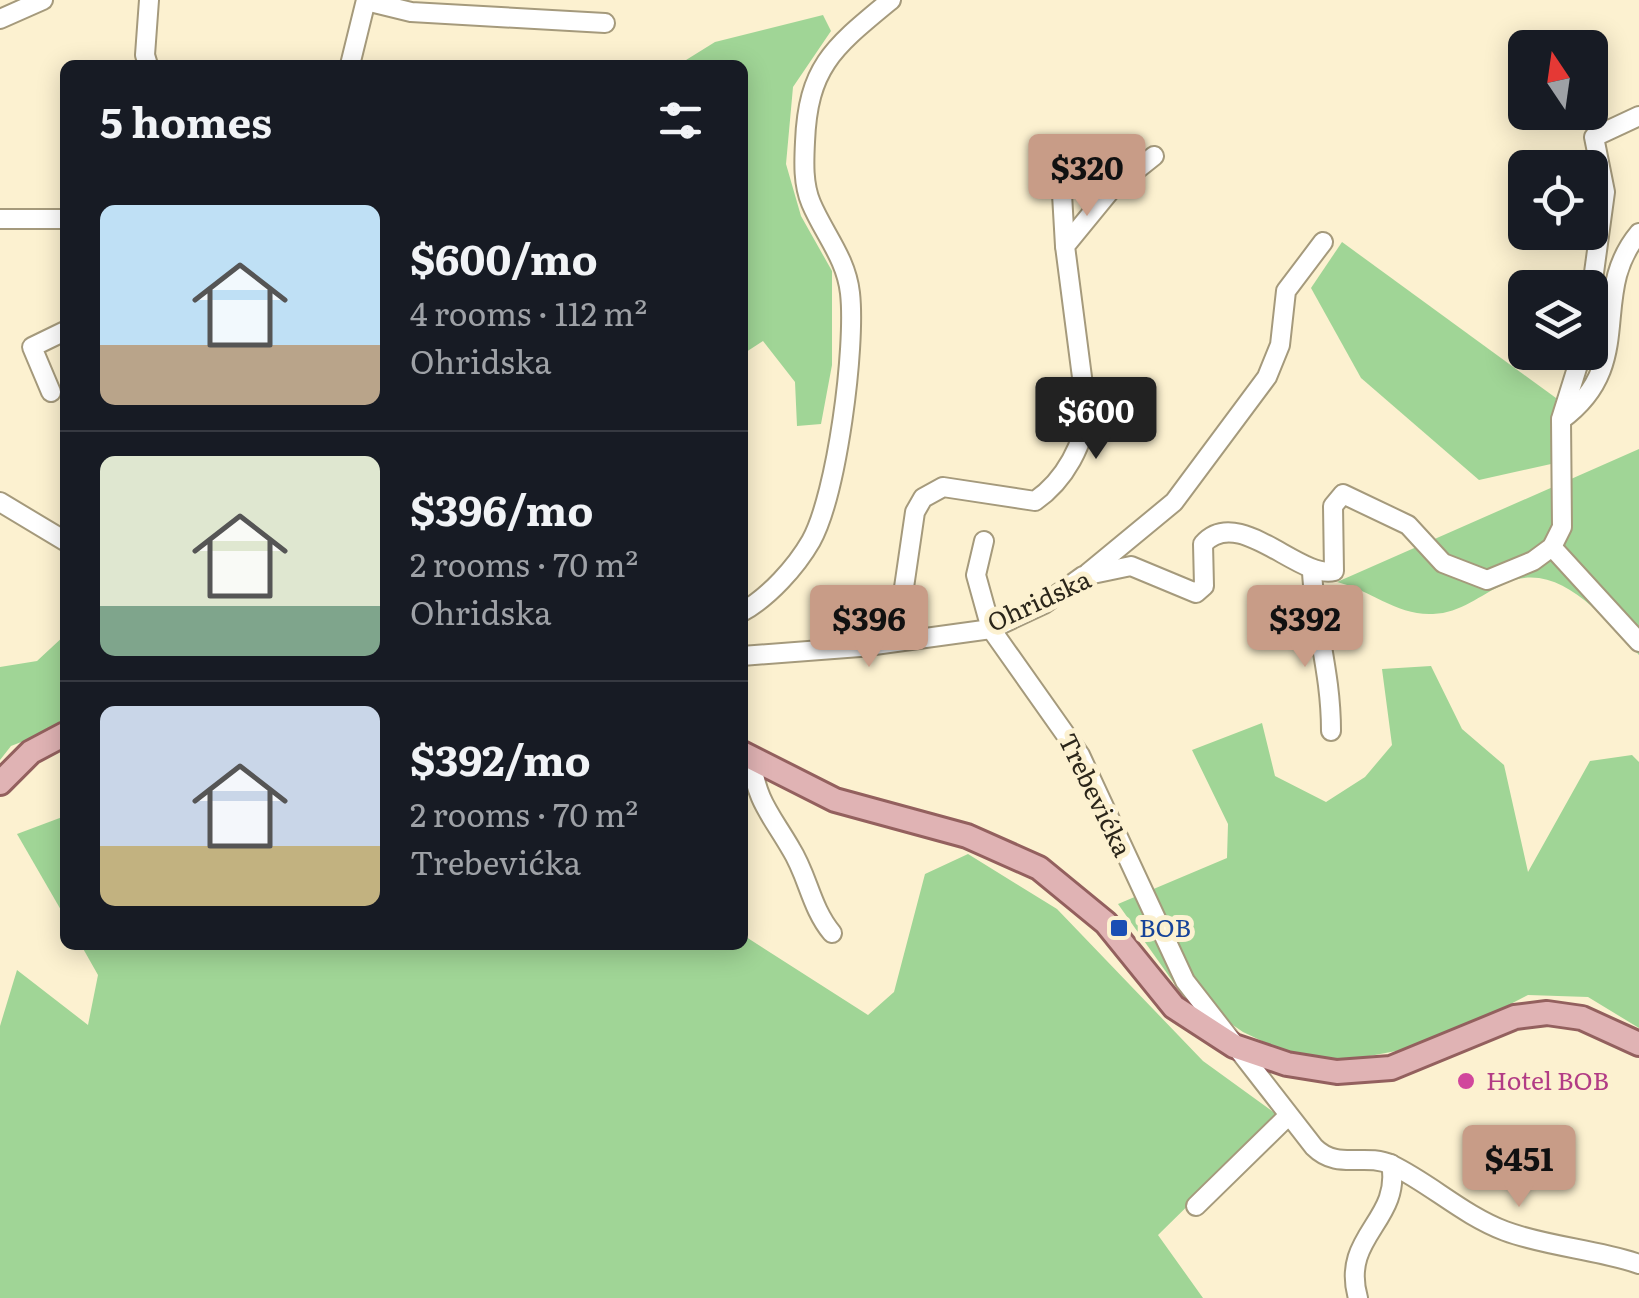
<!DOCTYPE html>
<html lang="en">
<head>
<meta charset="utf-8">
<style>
	body { margin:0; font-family:Literata,serif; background:#242831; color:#f1f3f6; height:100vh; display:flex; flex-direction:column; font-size:38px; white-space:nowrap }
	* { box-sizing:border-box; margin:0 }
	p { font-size:32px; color:#9ea1a6 }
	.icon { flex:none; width:55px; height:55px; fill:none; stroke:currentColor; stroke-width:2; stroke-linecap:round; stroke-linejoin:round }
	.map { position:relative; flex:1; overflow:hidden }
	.side { position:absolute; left:60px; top:60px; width:688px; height:890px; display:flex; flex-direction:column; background:#171b24; border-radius:15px; box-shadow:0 5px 25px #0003 }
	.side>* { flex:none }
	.needle { width:65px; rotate:347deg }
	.fabs { position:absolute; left:1508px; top:30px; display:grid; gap:20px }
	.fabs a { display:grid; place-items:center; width:100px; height:100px; border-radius:15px; background:#171b24; box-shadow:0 5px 25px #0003; font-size:50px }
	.price { position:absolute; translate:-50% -85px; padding:0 22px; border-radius:10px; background:#c89c87; color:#111; font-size:32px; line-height:65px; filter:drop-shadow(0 2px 5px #0008) }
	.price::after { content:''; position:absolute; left:50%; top:60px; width:30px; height:22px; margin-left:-15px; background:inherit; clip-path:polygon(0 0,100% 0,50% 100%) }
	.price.active { background:#222; color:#fff }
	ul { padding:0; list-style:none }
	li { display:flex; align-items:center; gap:30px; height:250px; padding:0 40px }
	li+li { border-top:2px solid #363941 }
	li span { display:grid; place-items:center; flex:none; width:280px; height:200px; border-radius:15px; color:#555 }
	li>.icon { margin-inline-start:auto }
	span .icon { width:120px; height:120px; fill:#fffc; stroke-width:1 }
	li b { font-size:42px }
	h2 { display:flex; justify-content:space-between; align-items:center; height:120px; padding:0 40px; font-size:42px }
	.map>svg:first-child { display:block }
	.green { fill:#a0d596 }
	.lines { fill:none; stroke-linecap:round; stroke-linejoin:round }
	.minor-casing { stroke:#a59a7c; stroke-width:22 }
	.major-casing { stroke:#93605e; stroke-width:28 }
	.minor { stroke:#fff; stroke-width:18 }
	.major { stroke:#e0b3b4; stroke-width:22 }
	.transit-dot { fill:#1a4fb4; stroke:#fcf1d0; stroke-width:4 }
	.hotel-dot { fill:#d1479c; stroke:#fcf1d0; stroke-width:4 }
	.labels { text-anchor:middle; stroke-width:10; stroke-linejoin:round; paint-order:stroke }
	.street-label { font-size:25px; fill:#2b261a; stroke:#fcf1d0 }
	.transit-label { font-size:25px; fill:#164399; stroke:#fcf1d0; text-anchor:start }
	.hotel-label { font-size:25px; fill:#b23c85; stroke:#fcf1d0; text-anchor:start }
</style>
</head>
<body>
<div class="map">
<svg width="1639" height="1298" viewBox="0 0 1639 1298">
	<rect width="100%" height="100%" fill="#fcf1d0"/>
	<g class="green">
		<polygon points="823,15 831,31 793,87 786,164 801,216 832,271 832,365 821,424 797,426 795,382 763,341 743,354 742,65 678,65 715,42"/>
		<polygon points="1342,242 1556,398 1551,464 1479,480 1361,378 1311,288"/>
		<path d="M 1639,449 L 1639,655 C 1606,622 1560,557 1504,584 C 1480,595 1461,613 1433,614 C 1398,616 1370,590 1337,582 Z"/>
		<polygon points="65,635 65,725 11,746 0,760 0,667 37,661"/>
		<polygon points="1431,666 1462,729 1504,765 1528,872 1590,761 1632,755 1639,762 1639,1028 1588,997 1528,995 1449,1036 1412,1048 1343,1061 1289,1054 1243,1032 1176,986 1118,904 1227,858 1228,824 1192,750 1262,723 1275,776 1326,802 1365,777 1392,745 1382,669"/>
		<polygon points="65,816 65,917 17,834"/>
		<polygon points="968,854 1057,909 1203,1061 1279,1116 1158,1235 1203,1298 0,1298 0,1026 17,970 88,1025 98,975 81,945 742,945 743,935 868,1015 894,992 925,874"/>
	</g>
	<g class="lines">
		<g class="minor-casing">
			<g id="minor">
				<polyline points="366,1 411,12 605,23"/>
				<polyline points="0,19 43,0"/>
				<polyline points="148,65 145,55 149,0"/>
				<polyline points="350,65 366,0"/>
				<polyline points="1062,194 1065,246"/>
				<polyline points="0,219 65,219"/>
				<polyline points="1590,302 1605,192 1594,137 1639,116"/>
				<polyline points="51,392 32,347 65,331"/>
				<polyline points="1561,419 1582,352"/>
				<polyline points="0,502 65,541"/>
				<path d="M 984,541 L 976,575 L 991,629 L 1080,755 L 1185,981 L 1314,1147 C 1338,1171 1364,1152 1392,1165 C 1431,1184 1463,1215 1505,1231 C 1548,1247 1596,1249 1639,1264"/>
				<polyline points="1552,547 1639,642"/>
				<path d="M 1312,572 C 1315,628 1331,672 1331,731"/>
				<polyline points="1088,573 1174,502 1267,377 1280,345 1286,291 1323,242"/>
				<path d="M 742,612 C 769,597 796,567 811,541 C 837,494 856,347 850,293 C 846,258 824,234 811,203 C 803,184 804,162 805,142 C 808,66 834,47 891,0"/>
				<path d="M 890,642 L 901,608 L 915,512 L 923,498 L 943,487 L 1035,501 C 1064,481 1086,443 1086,408 L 1065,246 L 1110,191 L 1154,156"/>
				<path d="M 742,656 L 860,647 L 991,629 L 1044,604 L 1083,576 L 1131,566 L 1196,593 L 1204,586 L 1203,544 C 1238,504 1300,580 1334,571 L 1333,506 L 1343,494 L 1408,525 L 1443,563 L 1487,580 L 1533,561 L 1552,547 L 1562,527 L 1561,420 C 1639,363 1587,295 1639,233"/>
				<path d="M 751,757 C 756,801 770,813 791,849 C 808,876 811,908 832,933"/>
				<polyline points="1196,1206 1288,1116"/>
				<path d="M 1358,1298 C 1340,1236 1402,1221 1391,1164"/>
			</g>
		</g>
		<g class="major-casing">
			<g id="major">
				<polyline points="742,753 835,800 967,836 1039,868 1106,923 1174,1007 1234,1046 1287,1064 1337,1072 1391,1068 1515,1017 1547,1013 1582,1018 1639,1044"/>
				<polyline points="0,783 31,752 65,734"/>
			</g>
		</g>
		<use href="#minor" class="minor"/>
		<use href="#major" class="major"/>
	</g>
	<rect class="transit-dot" x="1109" y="918" width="20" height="20" rx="5"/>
	<circle class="hotel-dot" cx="1466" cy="1081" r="10"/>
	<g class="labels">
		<g class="street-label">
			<text transform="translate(1039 601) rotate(-25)" y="9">Ohridska</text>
			<text transform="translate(1095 795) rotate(64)" y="9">Trebevićka</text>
		</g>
		<g class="transit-label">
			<text x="1139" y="937">BOB</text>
		</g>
		<g class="hotel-label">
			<text x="1486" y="1090">Hotel BOB</text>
		</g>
	</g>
</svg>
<div class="fabs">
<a><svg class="needle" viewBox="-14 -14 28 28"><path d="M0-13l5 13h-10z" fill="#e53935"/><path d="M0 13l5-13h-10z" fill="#9ea1a6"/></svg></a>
<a><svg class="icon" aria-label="locate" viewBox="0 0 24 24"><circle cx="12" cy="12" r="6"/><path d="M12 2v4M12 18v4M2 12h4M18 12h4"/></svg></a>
<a><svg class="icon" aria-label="layers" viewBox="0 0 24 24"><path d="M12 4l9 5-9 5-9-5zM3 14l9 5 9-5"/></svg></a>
</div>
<b class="price" style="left:1087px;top:219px">$320</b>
<b class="price active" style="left:1096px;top:462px">$600</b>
<b class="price" style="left:869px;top:670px">$396</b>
<b class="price" style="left:1305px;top:670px">$392</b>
<b class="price" style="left:1519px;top:1210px">$451</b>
<section class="side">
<h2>5 homes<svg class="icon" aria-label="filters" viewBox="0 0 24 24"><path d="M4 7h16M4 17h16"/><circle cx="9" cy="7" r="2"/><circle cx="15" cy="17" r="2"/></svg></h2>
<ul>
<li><span style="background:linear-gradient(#bfe0f5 70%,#b9a48a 0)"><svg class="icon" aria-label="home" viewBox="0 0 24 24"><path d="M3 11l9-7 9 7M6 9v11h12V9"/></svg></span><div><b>$600/mo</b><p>4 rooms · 112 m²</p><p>Ohridska</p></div></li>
<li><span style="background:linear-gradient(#dfe7d0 75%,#7fa58c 0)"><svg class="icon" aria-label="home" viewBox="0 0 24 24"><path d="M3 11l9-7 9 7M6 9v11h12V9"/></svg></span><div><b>$396/mo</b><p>2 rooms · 70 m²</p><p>Ohridska</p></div></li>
<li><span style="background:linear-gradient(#c9d6e8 70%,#c2b280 0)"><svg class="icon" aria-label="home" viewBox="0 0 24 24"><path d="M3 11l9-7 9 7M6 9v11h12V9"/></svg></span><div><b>$392/mo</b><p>2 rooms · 70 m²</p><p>Trebevićka</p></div></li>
</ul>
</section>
</div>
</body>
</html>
